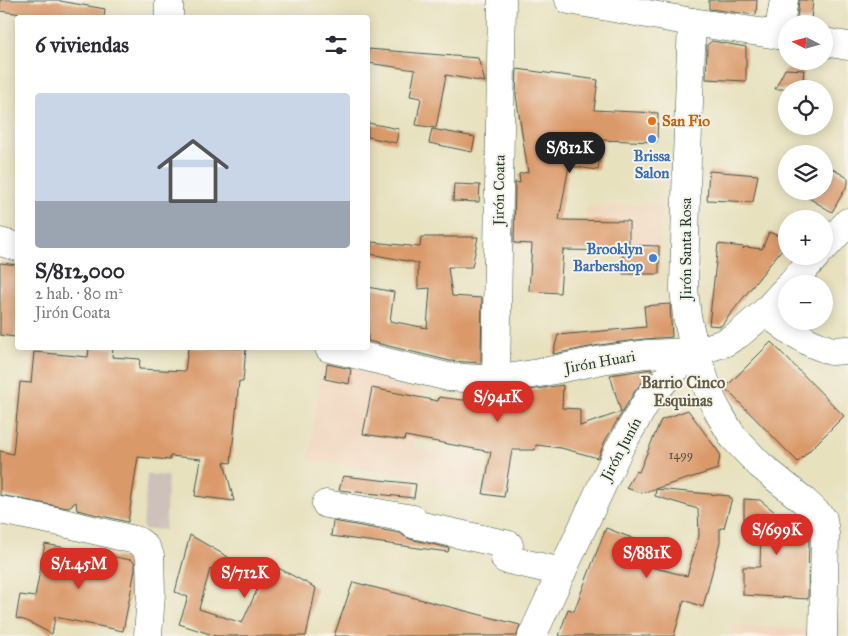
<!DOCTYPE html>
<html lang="es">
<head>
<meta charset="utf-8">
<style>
	body { margin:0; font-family:"IM FELL Great Primer",serif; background:#f7f7f7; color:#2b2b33; height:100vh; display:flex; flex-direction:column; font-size:19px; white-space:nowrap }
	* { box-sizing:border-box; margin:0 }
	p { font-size:16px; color:#7c7c81 }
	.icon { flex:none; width:28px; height:28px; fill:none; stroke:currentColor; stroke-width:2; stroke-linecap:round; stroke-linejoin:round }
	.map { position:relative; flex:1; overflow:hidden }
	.details { position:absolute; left:15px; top:15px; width:355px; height:335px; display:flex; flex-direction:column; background:#fff; border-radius:5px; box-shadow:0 2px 12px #0003 }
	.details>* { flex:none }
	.needle { width:32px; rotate:276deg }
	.fabs { position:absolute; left:778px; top:15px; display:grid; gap:10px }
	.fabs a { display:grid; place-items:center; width:55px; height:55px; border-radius:50%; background:#fff; box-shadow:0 2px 12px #0003; font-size:25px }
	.price { position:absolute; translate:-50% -42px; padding:0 11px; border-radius:18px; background:#d93025; color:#fff; font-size:16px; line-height:32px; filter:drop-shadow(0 1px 2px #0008) }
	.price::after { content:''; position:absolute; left:50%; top:30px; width:15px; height:11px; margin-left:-8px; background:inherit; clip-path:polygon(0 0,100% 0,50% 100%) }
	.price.current { background:#222; color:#fff }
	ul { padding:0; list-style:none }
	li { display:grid; align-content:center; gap:10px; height:265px; padding:0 20px }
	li+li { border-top:1px solid #e1e1e2 }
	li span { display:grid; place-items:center; height:155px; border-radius:5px; color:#555 }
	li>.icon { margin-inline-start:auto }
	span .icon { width:90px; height:90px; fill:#fffc; stroke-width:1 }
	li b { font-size:21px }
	h2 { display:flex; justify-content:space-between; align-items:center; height:60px; padding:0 20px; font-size:21px }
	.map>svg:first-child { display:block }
	.built { fill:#f1d5bd }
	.industrial { fill:#cec1ba }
	.building { fill:#da9969 }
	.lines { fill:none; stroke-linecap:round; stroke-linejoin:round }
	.minor-casing { stroke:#3d5649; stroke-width:29 }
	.major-casing { stroke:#3d5649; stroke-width:29 }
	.minor { stroke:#fff; stroke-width:28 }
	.major { stroke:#fff; stroke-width:28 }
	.food-dot { fill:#e8710a; stroke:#f7f3e8; stroke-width:2 }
	.shop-dot { fill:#3f7fe0; stroke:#f7f3e8; stroke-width:2 }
	.labels { text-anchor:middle; stroke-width:4; stroke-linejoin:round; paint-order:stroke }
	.number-label { font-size:12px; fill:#4e5441 }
	.food-label { font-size:15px; font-weight:bold; fill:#c56008; stroke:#f7f3e8; text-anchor:start }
	.shop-label { font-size:15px; font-weight:bold; fill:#366cbe; stroke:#f7f3e8 }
	.street-label { font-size:15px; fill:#1f3d34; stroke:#f7f3e8 }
	.neighbourhood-label { font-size:16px; font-weight:bold; fill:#605d47; stroke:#f7f3e8 }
</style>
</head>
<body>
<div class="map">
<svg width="848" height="636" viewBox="0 0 848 636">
	<rect width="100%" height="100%" fill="#f7f3e8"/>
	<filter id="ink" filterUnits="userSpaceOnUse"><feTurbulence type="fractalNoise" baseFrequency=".02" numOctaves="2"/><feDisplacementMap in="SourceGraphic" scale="10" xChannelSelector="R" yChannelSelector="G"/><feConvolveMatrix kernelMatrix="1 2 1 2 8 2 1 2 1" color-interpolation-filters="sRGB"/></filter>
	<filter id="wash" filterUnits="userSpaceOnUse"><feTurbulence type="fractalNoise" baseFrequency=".0096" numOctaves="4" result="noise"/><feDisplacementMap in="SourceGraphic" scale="20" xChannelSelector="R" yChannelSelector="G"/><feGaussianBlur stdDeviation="1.12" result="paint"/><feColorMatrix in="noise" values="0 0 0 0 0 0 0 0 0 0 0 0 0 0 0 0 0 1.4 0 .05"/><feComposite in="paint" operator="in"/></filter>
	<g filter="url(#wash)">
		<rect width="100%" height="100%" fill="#e7e1be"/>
		<g class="built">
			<polygon points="661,204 659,246 631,245 623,254 586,250 586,207"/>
			<polygon points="323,356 425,382 413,448 483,460 481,488 309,460"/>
			<polygon points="733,626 813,629 813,636 732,636"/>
		</g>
		<polygon class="industrial" points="147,474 168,476 165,530 143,529"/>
		<g id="blocks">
			<g class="building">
				<polygon points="0,0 60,0 60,1 105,9 104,18 52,18 0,11"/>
				<polygon points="709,0 757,0 756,15 709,9"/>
				<polygon points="799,0 813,0 811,20 797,19"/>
				<polygon points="712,41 746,47 746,81 706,79 707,45"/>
				<polygon points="368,49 478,58 485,82 446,75 436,128 416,125 421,98 410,96 415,70 368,63"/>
				<polygon points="517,69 598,80 594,110 658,113 657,142 602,140 598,170 569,166 559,220 629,221 629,245 659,246 659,274 623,274 623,251 563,250 560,293 529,291 532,244 514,243 515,182 520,183 519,174 528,172 516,95"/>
				<polygon points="785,69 804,70 802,89 775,89"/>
				<polygon points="368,123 399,129 396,143 368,137"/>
				<polygon points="432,129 475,137 472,152 429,143"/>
				<polygon points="824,164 848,178 848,184 832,212 797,191 824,191"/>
				<polygon points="709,171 758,175 753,202 707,200"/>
				<polygon points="454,184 480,185 479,202 453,201"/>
				<polygon points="769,232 786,239 786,244 721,326 709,325 718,244 744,247 743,249 745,247 762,249"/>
				<polygon points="421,237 478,237 472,267 448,267 452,296 482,298 481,363 450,361 368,341 368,287 394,292 390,321 427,328 430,288 418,289 418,263 370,254 372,242 420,247"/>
				<polygon points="0,263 18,265 18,318 15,337 0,335"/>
				<polygon points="670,304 672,337 644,339 600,345 553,354 558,335 646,327 644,306"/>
				<polygon points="771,342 844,416 798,462 725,388"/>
				<polygon points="89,348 113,348 112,357 140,359 139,369 185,371 188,348 246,348 243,382 239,381 231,463 224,462 234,501 195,496 201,459 170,456 170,460 138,457 128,522 77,510 76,502 67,508 0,495 0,451 13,454 20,382 31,383 34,352 88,357"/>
				<polygon points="327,364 351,369 349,384 325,379"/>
				<polygon points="652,369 652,370 635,391 605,441 598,458 561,448 536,445 535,450 512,450 504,497 483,494 491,452 405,436 404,440 363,434 372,388 438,401 439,397 462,400 563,385 562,408 580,409 580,426 621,412 610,375"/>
				<polygon points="688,410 720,454 718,469 642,493 626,488 636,471 639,472 661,420"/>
				<polygon points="343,476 416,484 414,498 339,490"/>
				<polygon points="656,489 730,496 729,498 732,498 724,528 720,528 720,542 703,607 684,600 674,636 559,636 568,609 574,611 606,528 658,548 651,567 687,576 699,536 698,509 655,496"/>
				<polygon points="744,499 760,500 796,529 809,529 808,599 743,595 743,567 760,567 761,529 744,528"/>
				<polygon points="333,521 400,533 404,536 410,539 449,548 448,552 331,536"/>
				<polygon points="190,535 228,557 222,578 210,569 199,609 242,623 269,563 316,588 306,636 216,636 179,624 188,597 175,592"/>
				<polygon points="45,544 131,560 135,563 135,570 123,631 55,617 52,634 27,621 16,618 20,595 35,597"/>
				<polygon points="353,582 520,625 517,636 334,636"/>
			</g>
		</g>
	</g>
	<g filter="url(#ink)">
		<use href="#blocks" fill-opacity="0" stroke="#3d5649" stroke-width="1"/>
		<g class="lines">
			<g class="minor-casing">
				<g id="minor">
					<polyline points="169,18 169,0"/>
					<polyline points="692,22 687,156 684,289 687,316 695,352 712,400 720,415 733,437 760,465 803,500 823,519 825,534 823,636"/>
					<polyline points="778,35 784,0"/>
					<polyline points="0,242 18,247"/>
					<polyline points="824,248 848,222"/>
					<polyline points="791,284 816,256"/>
					<polyline points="765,312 792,332 811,343 831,351 848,350"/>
					<polyline points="329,348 448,377 496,380 539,373 602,360 646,354 695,352"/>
					<polyline points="496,380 502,0"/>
					<polyline points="326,504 413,519 413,524 509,545 505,559 562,572"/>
					<path d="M 0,510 L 60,522 L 135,540 C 142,542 148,550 150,556 L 151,594 L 148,636"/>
					<polyline points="532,636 619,449 648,399 672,372 695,352 724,343 739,334 765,312 786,289"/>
				</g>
			</g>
			<g class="major-casing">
				<g id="major">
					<polyline points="569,0 692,22 786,36"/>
					<polyline points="824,42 848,46"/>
				</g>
			</g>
			<use href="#minor" class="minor"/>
			<use href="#major" class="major"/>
		</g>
	</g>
	<circle class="food-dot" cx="652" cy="121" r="5"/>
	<g class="shop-dot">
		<circle cx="652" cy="139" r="5"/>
		<circle cx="653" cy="258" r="5"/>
	</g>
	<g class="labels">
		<g class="number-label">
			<text x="681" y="459">1499</text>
		</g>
		<g class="food-label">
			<text x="662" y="126">San Fio</text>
		</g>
		<g class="shop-label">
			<text x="652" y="161">Brissa<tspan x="652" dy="17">Salon</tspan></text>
			<text x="643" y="254" text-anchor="end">Brooklyn<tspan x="643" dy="17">Barbershop</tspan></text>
		</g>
		<g class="street-label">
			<text transform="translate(499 190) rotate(-89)" y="5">Jirón Coata</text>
			<text transform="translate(686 249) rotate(-90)" y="5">Jirón Santa Rosa</text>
			<text transform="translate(600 362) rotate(-10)" y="5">Jirón Huari</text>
			<text transform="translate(621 449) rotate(-62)" y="5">Jirón Junín</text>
		</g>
		<g class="neighbourhood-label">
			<text x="683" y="388">Barrio Cinco<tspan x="683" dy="18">Esquinas</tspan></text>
		</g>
	</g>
</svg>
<div class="fabs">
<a><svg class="needle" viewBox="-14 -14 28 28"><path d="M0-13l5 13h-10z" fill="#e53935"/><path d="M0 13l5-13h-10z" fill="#7c7c81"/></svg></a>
<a><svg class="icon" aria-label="locate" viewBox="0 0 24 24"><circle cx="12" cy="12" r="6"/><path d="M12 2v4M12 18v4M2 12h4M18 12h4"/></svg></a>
<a><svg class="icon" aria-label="layers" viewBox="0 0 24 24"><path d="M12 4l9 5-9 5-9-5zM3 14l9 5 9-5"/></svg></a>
<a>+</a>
<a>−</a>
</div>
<b class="price current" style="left:570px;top:174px">S/812K</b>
<b class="price" style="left:498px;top:423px">S/941K</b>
<b class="price" style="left:777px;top:556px">S/699K</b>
<b class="price" style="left:647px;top:579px">S/881K</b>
<b class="price" style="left:79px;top:590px">S/1.45M</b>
<b class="price" style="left:245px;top:599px">S/712K</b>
<section class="details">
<h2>6 viviendas<svg class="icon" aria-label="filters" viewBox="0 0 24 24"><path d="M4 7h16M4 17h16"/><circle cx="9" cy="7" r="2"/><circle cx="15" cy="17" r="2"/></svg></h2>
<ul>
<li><span style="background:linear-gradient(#c9d6e8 70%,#9aa5b1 0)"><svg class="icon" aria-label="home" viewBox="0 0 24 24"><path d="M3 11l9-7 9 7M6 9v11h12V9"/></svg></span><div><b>S/812,000</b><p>2 hab. · 80 m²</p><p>Jirón Coata</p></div></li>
</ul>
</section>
</div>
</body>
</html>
